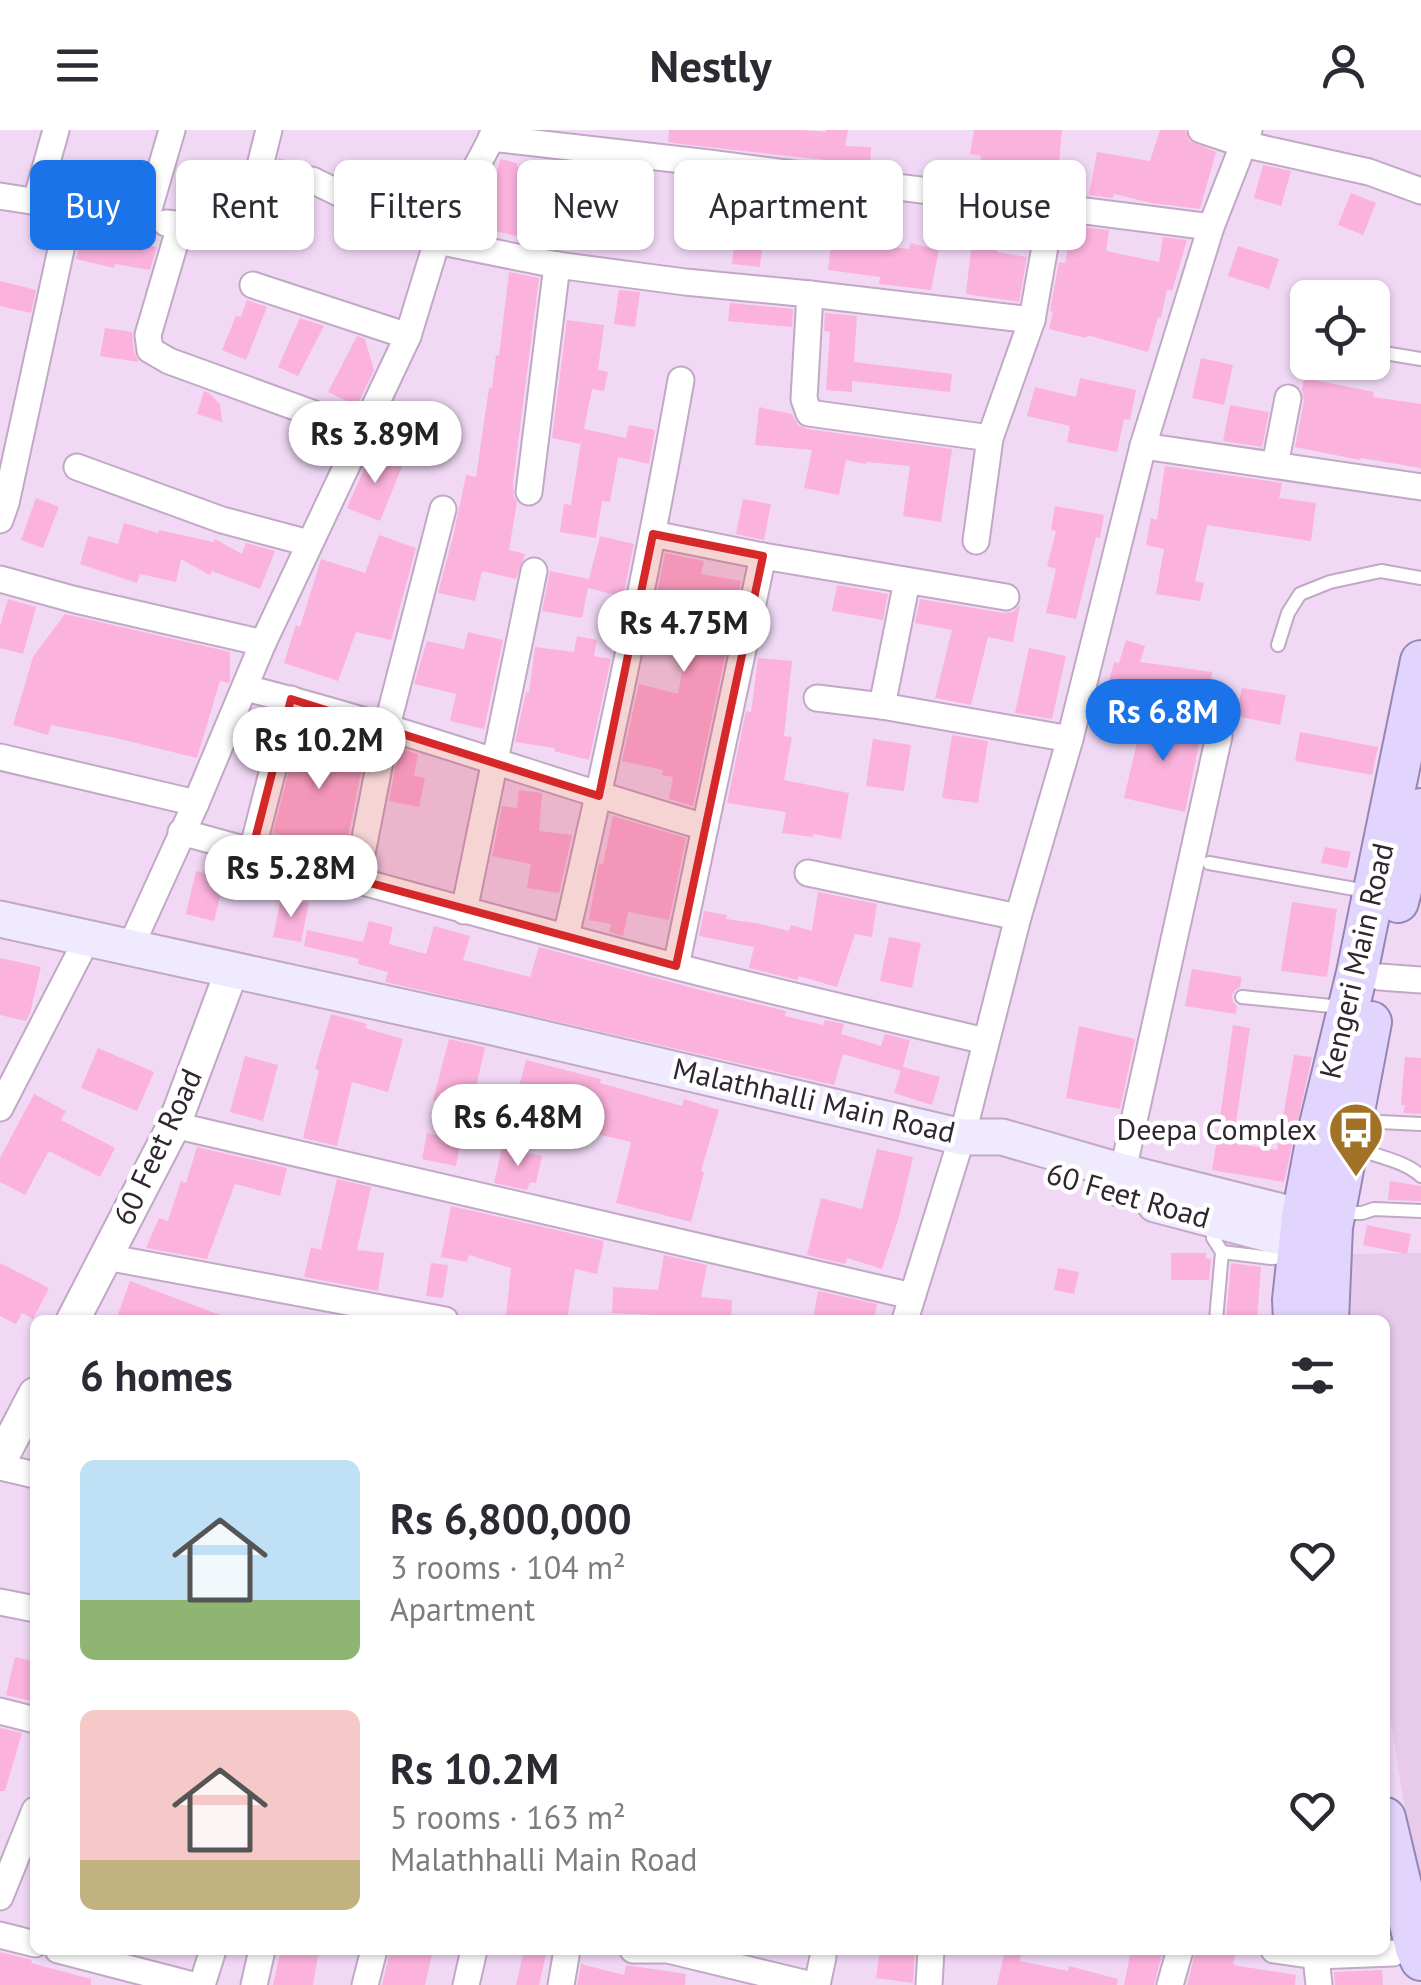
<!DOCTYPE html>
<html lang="en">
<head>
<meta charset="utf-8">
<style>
	body { margin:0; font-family:"PT Sans",sans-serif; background:#f2f2f3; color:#2b2b33; height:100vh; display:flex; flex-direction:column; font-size:38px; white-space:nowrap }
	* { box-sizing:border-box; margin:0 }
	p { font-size:32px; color:#7c7c81 }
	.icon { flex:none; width:55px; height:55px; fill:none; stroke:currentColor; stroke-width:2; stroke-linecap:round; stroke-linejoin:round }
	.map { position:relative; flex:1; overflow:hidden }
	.sheet { position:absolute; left:30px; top:1185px; width:1360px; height:640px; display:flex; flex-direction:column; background:#fff; border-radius:15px; box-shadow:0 2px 8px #0004 }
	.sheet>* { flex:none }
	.banner { position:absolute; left:30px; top:30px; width:1362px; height:90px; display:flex; gap:20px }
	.tools { position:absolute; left:1290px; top:150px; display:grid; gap:20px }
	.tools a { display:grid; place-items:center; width:100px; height:100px; border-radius:15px; background:#fff; box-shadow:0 2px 8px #0004; font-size:50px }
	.price { position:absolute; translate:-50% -85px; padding:0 22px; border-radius:35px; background:#fff; color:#222; font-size:32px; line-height:65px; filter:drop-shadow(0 2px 5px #0008) }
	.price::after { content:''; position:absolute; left:50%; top:60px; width:30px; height:22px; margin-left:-15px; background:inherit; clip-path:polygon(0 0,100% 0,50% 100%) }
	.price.on { background:#1a73e8; color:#fff }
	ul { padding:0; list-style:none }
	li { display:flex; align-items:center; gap:30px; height:250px; padding:0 50px }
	li span { display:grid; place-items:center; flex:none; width:280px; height:200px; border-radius:15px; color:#555 }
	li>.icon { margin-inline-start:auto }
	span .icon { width:120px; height:120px; fill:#fffc; stroke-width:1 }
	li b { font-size:42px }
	h2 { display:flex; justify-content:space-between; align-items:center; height:120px; padding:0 50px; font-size:42px }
	.chip { padding:0 35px; border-radius:15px; background:#fff; box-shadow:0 2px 8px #0004; font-size:35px; line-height:90px }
	.chip.on { background:#1a73e8; color:#fff }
	header { display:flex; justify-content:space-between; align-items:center; height:130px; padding:0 50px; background:#fff; font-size:45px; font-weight:700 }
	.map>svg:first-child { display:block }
	.built { fill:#e8caed }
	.building { fill:#fbb2dc }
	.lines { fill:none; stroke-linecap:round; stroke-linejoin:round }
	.service-casing { stroke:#c1a9c5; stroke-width:16 }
	.minor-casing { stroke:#c1a9c5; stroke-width:29 }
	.tertiary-casing { stroke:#c1a9c5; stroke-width:36 }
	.secondary-casing { stroke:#c1a9c5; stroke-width:39 }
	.primary-casing { stroke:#9686b4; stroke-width:44 }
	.service { stroke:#fff; stroke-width:12 }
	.minor { stroke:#fff; stroke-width:25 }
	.tertiary { stroke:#fff; stroke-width:32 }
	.secondary { stroke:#f0eafe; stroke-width:35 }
	.primary { stroke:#e1d5fd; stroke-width:40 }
	.marked { fill:#d62828; fill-opacity:0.2; stroke:#d62828; stroke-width:8; stroke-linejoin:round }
	.labels { text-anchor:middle; stroke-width:9; stroke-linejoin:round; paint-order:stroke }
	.street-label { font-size:30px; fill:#2f2630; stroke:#fff }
	.poi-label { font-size:30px; fill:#2f2630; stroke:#fff; text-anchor:end }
</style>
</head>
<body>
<header><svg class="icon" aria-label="menu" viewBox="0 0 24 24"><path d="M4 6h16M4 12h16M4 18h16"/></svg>Nestly<svg class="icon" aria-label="person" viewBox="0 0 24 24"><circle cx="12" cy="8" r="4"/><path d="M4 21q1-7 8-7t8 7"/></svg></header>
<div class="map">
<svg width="1421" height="1855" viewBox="0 0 1421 1855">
	<rect width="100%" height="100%" fill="#f1d9f6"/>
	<polygon class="built" points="1421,1123 1421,1761 1410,1714 1385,1554 1385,1190 1350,1190 1349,1124"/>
	<g class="building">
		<polygon points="669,0 802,0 826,2 826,0 848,0 845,16 871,17 870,35 673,13 668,12"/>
		<polygon points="974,0 1062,0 1057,55 996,45 995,53 978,51 981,26 970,24"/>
		<polygon points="1160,0 1185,0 1190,11 1216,22 1200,79 1151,73 1114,64 1113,68 1089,65 1097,22 1150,31"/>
		<polygon points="279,28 304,36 298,42 296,50 299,60 307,66 302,84 267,75"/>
		<polygon points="500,29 517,33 517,37 558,41 559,39 618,43 615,82 566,78 560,119 520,111 521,107 478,97 485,68 491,69"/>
		<polygon points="1263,35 1291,41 1281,76 1254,68"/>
		<polygon points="772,57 798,61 793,95 767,91"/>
		<polygon points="1351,63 1376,73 1363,105 1338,95"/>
		<polygon points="975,83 1001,87 997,122 1027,127 1019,172 966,164"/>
		<polygon points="834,89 866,93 863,114 909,119 910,113 939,120 931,160 879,154 880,147 828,140"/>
		<polygon points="1072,96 1109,100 1106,121 1159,132 1163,107 1187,110 1172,161 1167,159 1161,188 1158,187 1148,222 1087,205 1086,208 1049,199 1053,182 1050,181 1059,132 1065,133"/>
		<polygon points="736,98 764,101 760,137 732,134"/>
		<polygon points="83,103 126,113 126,111 157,117 150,140 115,134 114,138 76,129"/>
		<polygon points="1238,116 1279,129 1269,159 1228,146"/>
		<polygon points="509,142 539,148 513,353 514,367 517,372 509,420 525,424 516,449 482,441 475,471 438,463 454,403 466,345 476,347 489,258 492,258 496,225 499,226"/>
		<polygon points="0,151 36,160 31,183 0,176"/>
		<polygon points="619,160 640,162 635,197 614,194"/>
		<polygon points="247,170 267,177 246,230 222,220 236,186 241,187"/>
		<polygon points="730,173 793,179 792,197 728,191"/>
		<polygon points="825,183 857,186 854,232 952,244 950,262 852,251 852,262 826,260 830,202 824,201"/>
		<polygon points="300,188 324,196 298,246 278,237"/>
		<polygon points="567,190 604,195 598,240 608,242 604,261 592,259 584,299 626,308 629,295 655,300 649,334 618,327 610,372 602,371 596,408 560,402 564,374 571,375 582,306 580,314 552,308"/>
		<polygon points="105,198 132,202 134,222 139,232 100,226"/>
		<polygon points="357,206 365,209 374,240 357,276 328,262"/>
		<polygon points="1201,228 1233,235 1224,275 1192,268"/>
		<polygon points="1080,248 1136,260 1130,290 1124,289 1117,322 1067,312 1070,296 1027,286 1035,257 1076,267"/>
		<polygon points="1304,248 1374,262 1373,267 1421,274 1421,338 1361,328 1360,330 1295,317 1304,271 1302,260"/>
		<polygon points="204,261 209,263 220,274 222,292 197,284"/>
		<polygon points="1230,275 1269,282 1262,317 1223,311"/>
		<polygon points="759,277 792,284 798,295 807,299 952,319 941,392 903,386 910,336 866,332 866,334 846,330 839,365 804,358 812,320 755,315"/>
		<polygon points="372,321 403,334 380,391 347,378"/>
		<polygon points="1165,336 1282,353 1279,368 1316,373 1311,411 1207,395 1195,451 1204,453 1200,471 1156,464 1164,419 1146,415 1151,388 1157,390"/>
		<polygon points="36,368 59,377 43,418 21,410"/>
		<polygon points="743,369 771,374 764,410 736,404"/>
		<polygon points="1055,376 1104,385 1100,408 1096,407 1076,489 1046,483 1056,439 1047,436 1056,401 1051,400"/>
		<polygon points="124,393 158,403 159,400 213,412 215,409 242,424 246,413 275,421 260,459 212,441 210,445 181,429 176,452 140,444 137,453 80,434 88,406 118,414"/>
		<polygon points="379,405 416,418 391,510 356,502 338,551 284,533 296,495 300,497 321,429 365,443"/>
		<polygon points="600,406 634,414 623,467 588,458 582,488 542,481 550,441 589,449"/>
		<polygon points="665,423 704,431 701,444 741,451 693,676 669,669 673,647 662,645 663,640 622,631 639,554 678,564 687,514 649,505"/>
		<polygon points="837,455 888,464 883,490 832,481"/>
		<polygon points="8,469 36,477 23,524 0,518 0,496"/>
		<polygon points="920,469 1003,483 1013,482 1020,475 1013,512 988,507 971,575 935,568 952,500 915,493"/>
		<polygon points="65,484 230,522 230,551 229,553 220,551 197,628 116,608 51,595 48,605 13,595 33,527"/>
		<polygon points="468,502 503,510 484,599 450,591 456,564 414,554 427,511 464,519"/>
		<polygon points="577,506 597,510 594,526 611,529 589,630 554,621 555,618 515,612 526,562 529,563 535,517 574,522"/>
		<polygon points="1126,510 1145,516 1140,532 1212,542 1210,560 1148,551 1144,564 1108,555 1114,532 1119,533"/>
		<polygon points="1029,518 1066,526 1052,589 1015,583"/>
		<polygon points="758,528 792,531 784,606 792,607 784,650 849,663 841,709 813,704 813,707 782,703 786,682 727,673 746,581 751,582"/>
		<polygon points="1242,558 1286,565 1280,595 1236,586"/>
		<polygon points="1143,586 1202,599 1185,682 1124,668"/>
		<polygon points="302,590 317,594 312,615 364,627 346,717 308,706 307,711 273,703"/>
		<polygon points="1300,602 1378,617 1372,645 1295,631"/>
		<polygon points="952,605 988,611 978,673 942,668"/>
		<polygon points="873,609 911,615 904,661 866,656"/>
		<polygon points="399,618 418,624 414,646 425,648 419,677 389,671"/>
		<polygon points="519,660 542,663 539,701 572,705 559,763 527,758 531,734 492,726 502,676 517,678"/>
		<polygon points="613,686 686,708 669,790 628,782 623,806 609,802 611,794 589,790 599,733 603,734"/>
		<polygon points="1325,717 1351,722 1347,738 1321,733"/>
		<polygon points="196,741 225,748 214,791 186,784"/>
		<polygon points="818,762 877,774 872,807 855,804 837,857 799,846 797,850 749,838 754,817 699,806 704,781 727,785 726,789 761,794 789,801 791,795 812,801"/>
		<polygon points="281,768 309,773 301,812 273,807"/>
		<polygon points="1292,772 1337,779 1327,847 1281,841"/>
		<polygon points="369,791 393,797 389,814 426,824 434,796 470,806 463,830 530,847 539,817 704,861 786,881 785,886 823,895 825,890 844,894 841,904 881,916 885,904 910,910 903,937 940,947 932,975 894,963 901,941 843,924 834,955 385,852 388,842 358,834 359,829 304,816 307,800 363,812"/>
		<polygon points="889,807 921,813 912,858 880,851"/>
		<polygon points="0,828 41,837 30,883 26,891 0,885"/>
		<polygon points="1192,839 1242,847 1240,857 1235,860 1232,865 1233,872 1237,876 1236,884 1185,876"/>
		<polygon points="331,884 367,894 365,898 403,909 388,962 352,952 337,1016 303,1008 319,940 315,939"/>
		<polygon points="1233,895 1250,898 1234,1005 1218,1002"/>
		<polygon points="1079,896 1135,909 1120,979 1066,968"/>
		<polygon points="449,909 485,917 471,980 433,970"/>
		<polygon points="98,918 154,942 137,981 81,958"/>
		<polygon points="1294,925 1312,927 1284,1052 1212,1040 1217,1010 1277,1020"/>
		<polygon points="245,926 278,935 263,991 230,982"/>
		<polygon points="1405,927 1421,928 1421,984 1403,983 1405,975 1401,975"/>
		<polygon points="526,930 601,949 600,953 682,976 684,969 719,980 701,1041 704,1042 691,1092 616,1073 631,1012 588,1002 586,1008 510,990"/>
		<polygon points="34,964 66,981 61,990 115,1018 100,1047 49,1021 25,1065 0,1052 0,1028"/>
		<polygon points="427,1003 461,1010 456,1036 422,1029"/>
		<polygon points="197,1017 287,1038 280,1066 235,1054 207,1129 146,1118 159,1088 168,1091 181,1051 186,1053"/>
		<polygon points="502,1018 542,1026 536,1053 530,1052 527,1060 494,1053"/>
		<polygon points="877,1019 913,1027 899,1087 882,1139 847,1128 845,1134 807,1125 821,1068 862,1079"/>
		<polygon points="337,1049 371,1057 357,1120 384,1123 378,1161 304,1147 311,1117 321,1120"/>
		<polygon points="1390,1051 1421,1056 1421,1071 1388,1070"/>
		<polygon points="451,1076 604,1111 597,1144 575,1139 567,1190 536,1190 506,1186 511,1138 469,1125 467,1132 441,1127"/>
		<polygon points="1367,1095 1411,1104 1407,1124 1363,1115"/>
		<polygon points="1171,1123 1206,1123 1206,1128 1211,1129 1209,1150 1171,1150"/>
		<polygon points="664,1125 707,1135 701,1167 732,1170 731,1190 656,1190 657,1185 612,1183 613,1157 658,1160"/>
		<polygon points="0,1133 49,1158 33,1189 22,1183 16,1194 0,1186"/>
		<polygon points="431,1133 448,1135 443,1168 426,1166"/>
		<polygon points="1231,1133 1261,1137 1257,1190 1226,1190"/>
		<polygon points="1058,1138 1079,1142 1074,1164 1054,1160"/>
		<polygon points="130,1151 228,1188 227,1190 116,1190"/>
		<polygon points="818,1161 877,1174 874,1190 813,1190"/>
		<polygon points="15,1527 35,1532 35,1572 6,1565"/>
		<polygon points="0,1598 22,1603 5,1661 0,1661"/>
		<polygon points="281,1820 319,1820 313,1855 273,1855"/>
		<polygon points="390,1820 433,1820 425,1855 382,1855"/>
		<polygon points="524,1820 547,1820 539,1855 516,1855"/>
		<polygon points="880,1820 915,1820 913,1853 876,1848"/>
		<polygon points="1005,1820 1022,1820 1020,1831 1068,1841 1069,1836 1118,1849 1117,1855 997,1855"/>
		<polygon points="1131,1820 1163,1820 1154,1855 1124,1855"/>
		<polygon points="1196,1820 1235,1825 1233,1835 1296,1845 1295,1855 1187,1855"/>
		<polygon points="0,1822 32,1830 31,1833 91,1849 91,1855 0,1855"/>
		<polygon points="581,1834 624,1845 626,1835 686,1844 685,1855 577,1855"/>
		<polygon points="1382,1840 1383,1855 1335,1855 1334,1842"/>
	</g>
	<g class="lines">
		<g class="service-casing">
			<g id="service">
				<polyline points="1372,221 1421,229"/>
				<polyline points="1278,515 1288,483 1300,464 1330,452 1381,441 1421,448"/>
				<polyline points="1209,733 1366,761"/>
				<polyline points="1242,867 1341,877"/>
				<polyline points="1360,991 1421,994"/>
				<path d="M 1351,1016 C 1373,1026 1404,1030 1421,1046"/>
				<polyline points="1342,1083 1362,1083 1374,1079 1421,1081"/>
				<polyline points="1215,1091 1213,1108 1222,1122 1216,1190"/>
				<polyline points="1222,1122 1271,1128 1294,1127"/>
			</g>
		</g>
		<g class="minor-casing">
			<g id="minor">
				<polyline points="1201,0 1243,14 1369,42 1421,61"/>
				<polyline points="491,8 709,33 1211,97"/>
				<polyline points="312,50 437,111 557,135 685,152 810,164 1032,190"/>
				<polyline points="0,66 146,89 172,0"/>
				<polyline points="36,71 56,0"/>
				<polyline points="166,93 235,101 245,95 269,0"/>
				<polyline points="180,96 148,205 150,220 169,231 364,302"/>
				<polyline points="253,155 408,206"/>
				<polyline points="810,164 804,269 809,283 990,308 976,411"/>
				<polyline points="990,308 1032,190 1052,77"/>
				<polyline points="1143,316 1421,357"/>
				<polyline points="1275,335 1288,268"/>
				<polyline points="77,337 222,390 309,413"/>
				<polyline points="529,362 557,135"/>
				<polyline points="0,390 6,373 70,78"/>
				<polyline points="653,404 763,426 705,697"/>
				<polyline points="763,426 1006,467"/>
				<polyline points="0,449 76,470 263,513"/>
				<path d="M 246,558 C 401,597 551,652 705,697 L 676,836"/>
				<polyline points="817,568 882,576 1070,609"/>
				<polyline points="882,576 907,451"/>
				<polyline points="0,627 196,673"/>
				<path d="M 181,702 C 346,747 509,793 674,836 C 777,863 881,886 985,911"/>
				<polyline points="252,721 291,569"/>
				<polyline points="808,743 1018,787"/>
				<polyline points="357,749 387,596 443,379"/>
				<polyline points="464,781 534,441"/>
				<path d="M 566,806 C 609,622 648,437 681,250"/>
				<polyline points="130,818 196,673 263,513 408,206 437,111 496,0"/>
				<polyline points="1380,847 1421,850"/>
				<polyline points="0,978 87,809"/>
				<polyline points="174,995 912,1166"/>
				<polyline points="1118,1063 1219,606"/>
				<polyline points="106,1127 445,1190"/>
				<polyline points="905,1190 962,1007 1018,787 1070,609 1143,316 1211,97 1249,0"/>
				<polyline points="0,1337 35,1345"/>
				<polyline points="0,1472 35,1479"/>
				<polyline points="0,1581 35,1590"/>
				<polyline points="0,1767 35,1680"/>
				<polyline points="0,1805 35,1814"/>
				<polyline points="58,1820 193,1855"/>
				<polyline points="633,1820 668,1820 812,1855"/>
				<polyline points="1274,1820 1316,1826 1393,1823"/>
				<polyline points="1316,1826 1319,1855"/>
				<polyline points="202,1855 213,1820"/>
				<polyline points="254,1855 262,1820"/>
				<polyline points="365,1855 374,1820"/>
				<polyline points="466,1855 474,1820"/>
				<polyline points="561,1855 567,1820"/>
				<polyline points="817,1855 823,1827"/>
				<polyline points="929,1855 931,1820"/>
				<polyline points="1170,1855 1180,1820"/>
			</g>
		</g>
		<g class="tertiary-casing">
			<g id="tertiary">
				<polyline points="73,1190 174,995 232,840"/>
				<polyline points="0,1331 35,1264"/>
			</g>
		</g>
		<g class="secondary-casing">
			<g id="secondary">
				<polyline points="0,789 493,897 962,1007 1002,1007 1123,1042 1302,1087 1326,1095"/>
				<polyline points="1155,1074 1322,1118"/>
			</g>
		</g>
		<g class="primary-casing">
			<g id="primary">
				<polyline points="1398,772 1421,679"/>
				<polyline points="1294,1190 1293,1170 1302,1087 1317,1007 1357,843 1421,531"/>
				<polyline points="1328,1190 1332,1097 1371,892"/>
				<polyline points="1385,1688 1416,1819 1421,1830"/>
			</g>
		</g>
		<use href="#service" class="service"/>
		<use href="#minor" class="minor"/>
		<use href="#tertiary" class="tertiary"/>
		<use href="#secondary" class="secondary"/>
		<use href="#primary" class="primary"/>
	</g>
	<path class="marked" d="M 653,404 L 763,426 L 676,836 L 252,721 L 291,569 L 599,666 Z"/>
	<defs>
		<g id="bus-pin" transform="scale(2.875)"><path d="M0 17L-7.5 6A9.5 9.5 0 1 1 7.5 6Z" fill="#a27326" stroke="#fff"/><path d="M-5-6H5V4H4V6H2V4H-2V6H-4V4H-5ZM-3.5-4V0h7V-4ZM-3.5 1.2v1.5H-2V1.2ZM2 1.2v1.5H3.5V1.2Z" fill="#fff"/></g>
	</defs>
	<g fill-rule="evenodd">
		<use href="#bus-pin" x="1356" y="1000"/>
	</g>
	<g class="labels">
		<g class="street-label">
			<text transform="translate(1357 831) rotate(-77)" y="10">Kengeri Main Road</text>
			<text transform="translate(814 971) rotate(13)" y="10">Malathhalli Main Road</text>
			<text transform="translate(158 1017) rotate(-65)" y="10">60 Feet Road</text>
			<text transform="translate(1128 1066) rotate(16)" y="10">60 Feet Road</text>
		</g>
		<g class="poi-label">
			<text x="1317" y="1010">Deepa Complex</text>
		</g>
	</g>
</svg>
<div class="tools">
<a><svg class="icon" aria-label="locate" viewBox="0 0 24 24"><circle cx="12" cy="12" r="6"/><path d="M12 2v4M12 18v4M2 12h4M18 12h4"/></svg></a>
</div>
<b class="price" style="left:375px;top:356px">Rs 3.89M</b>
<b class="price" style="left:684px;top:545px">Rs 4.75M</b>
<b class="price on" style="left:1163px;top:634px">Rs 6.8M</b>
<b class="price" style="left:319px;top:662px">Rs 10.2M</b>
<b class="price" style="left:291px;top:790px">Rs 5.28M</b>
<b class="price" style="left:518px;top:1039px">Rs 6.48M</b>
<div class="banner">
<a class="chip on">Buy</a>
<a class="chip">Rent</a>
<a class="chip">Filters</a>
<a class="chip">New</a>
<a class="chip">Apartment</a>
<a class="chip">House</a>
</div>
<section class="sheet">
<h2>6 homes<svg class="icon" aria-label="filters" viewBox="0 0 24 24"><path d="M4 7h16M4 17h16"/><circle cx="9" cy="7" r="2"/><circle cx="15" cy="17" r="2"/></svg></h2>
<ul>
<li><span style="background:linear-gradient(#bfe0f5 70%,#8fb573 0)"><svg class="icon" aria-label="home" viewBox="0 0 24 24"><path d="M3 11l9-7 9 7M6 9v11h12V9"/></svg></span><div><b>Rs 6,800,000</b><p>3 rooms · 104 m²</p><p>Apartment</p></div><svg class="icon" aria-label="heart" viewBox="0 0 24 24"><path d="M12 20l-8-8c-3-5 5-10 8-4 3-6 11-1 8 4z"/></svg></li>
<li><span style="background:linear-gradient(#f6c9c9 75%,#c2b280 0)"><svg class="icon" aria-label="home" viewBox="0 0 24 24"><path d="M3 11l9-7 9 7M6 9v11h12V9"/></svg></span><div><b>Rs 10.2M</b><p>5 rooms · 163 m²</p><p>Malathhalli Main Road</p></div><svg class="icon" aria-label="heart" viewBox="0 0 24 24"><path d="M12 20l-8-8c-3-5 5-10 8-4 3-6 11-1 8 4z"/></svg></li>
</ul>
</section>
</div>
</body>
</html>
